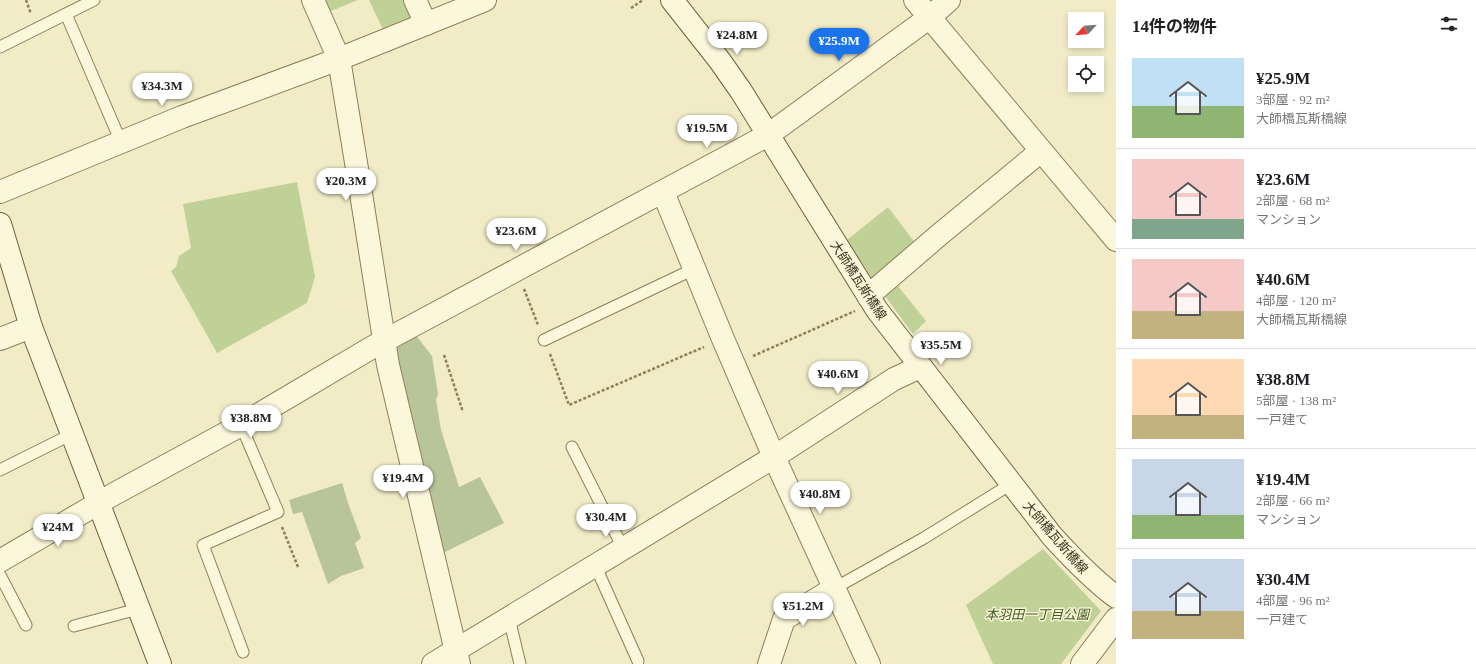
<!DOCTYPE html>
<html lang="ja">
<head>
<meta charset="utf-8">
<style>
	body { margin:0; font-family:"Times New Roman","Noto Sans JP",serif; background:#f6f6f6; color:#202124; height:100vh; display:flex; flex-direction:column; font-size:15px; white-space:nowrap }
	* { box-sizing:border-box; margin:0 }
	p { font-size:13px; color:#757577 }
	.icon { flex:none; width:22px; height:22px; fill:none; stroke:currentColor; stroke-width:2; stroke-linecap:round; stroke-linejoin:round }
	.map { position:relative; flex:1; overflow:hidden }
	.side { display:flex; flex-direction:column; background:#fff; width:360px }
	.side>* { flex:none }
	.needle { width:26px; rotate:244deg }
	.buttons { position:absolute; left:1068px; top:12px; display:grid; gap:8px }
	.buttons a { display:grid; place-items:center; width:36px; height:36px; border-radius:0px; background:#fff; box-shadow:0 2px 6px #0003; font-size:20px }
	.price { position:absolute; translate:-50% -34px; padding:0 9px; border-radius:14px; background:#fff; color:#222; font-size:13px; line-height:26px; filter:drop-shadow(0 1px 2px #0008) }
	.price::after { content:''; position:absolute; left:50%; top:24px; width:12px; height:9px; margin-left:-6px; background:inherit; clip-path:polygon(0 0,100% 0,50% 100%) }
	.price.on { background:#1a73e8; color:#fff }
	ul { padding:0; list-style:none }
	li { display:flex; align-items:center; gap:12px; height:100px; padding:0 16px }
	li+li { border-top:1px solid #e0e0e0 }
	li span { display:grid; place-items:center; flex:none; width:112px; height:80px; border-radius:0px; color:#555 }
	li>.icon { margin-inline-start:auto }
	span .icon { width:48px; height:48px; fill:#fffc; stroke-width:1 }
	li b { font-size:17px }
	h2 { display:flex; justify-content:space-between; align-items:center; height:48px; padding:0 16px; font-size:17px }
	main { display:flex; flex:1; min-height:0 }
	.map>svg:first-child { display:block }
	.green { fill:#c0d198 }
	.cemetery { fill:#b8c598 }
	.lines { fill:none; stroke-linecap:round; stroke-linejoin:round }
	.lane-casing { stroke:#8e7f5a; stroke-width:13 }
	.street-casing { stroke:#8e7f5a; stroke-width:24 }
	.secondary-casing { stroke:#70603d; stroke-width:24 }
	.path { stroke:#8e7f5a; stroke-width:2.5; stroke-dasharray:3 2; stroke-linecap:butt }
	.lane { stroke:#fbf7da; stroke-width:11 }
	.street { stroke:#fbf7da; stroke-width:22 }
	.secondary { stroke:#fbf7da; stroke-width:22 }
	.labels { text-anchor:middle; stroke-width:3; stroke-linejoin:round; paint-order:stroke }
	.street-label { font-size:13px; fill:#3e331f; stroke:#f8f4d6 }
	.park-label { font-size:13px; font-style:italic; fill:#435b24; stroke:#f8f4d6 }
</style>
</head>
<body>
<main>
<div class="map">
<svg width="1116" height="664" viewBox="0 0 1116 664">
	<rect width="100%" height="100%" fill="#f1ecc6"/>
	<g class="green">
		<polygon points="321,0 358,0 326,13"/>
		<polygon points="369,0 408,0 416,16 384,32"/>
		<polygon points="297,182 315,277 307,303 217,353 171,271 176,267 179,256 191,248 183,204"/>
		<polygon points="888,207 916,244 873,280 847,240"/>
		<polygon points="898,286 926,321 913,334 885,296"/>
		<polygon points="1043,549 1101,611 1061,664 993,664 966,605"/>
	</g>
	<g class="cemetery">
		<polygon points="415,334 432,356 438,394 436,400 441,430 459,487 480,477 504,523 441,554 394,346"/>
		<polygon points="342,483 348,503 361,538 355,543 364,568 341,576 328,584 302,512 293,514 289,500"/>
	</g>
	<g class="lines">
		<g class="lane-casing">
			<g id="lane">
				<polyline points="66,14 121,142"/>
				<polyline points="0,47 94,0"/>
				<polyline points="544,340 694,269"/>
				<polyline points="241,425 278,512 203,545 243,652"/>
				<polyline points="572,447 623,548"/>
				<polyline points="0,470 72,434"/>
				<polyline points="595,565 638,661"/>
				<polyline points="0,575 26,625"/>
				<polyline points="835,588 924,538 1011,484"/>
				<polyline points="509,618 520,664"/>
				<polyline points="74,626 138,609"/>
			</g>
		</g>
		<g class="street-casing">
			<g id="street">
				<polyline points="313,0 339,59 360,187 388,365 459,664"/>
				<polyline points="415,0 426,24"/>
				<polyline points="915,0 1116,240"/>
				<polyline points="0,192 182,117 339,59 485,0"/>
				<polyline points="663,192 723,339 774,457 869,664"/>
				<polyline points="868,296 939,235 1041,151"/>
				<polyline points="0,339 31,327"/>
				<polyline points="0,561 114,494 241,425 371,348 768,135 930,17 949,0"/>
				<polyline points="433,664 774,457 894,379 920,367"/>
				<polyline points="769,664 784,619 835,588"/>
				<polyline points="1082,664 1116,619"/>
			</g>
		</g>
		<g class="secondary-casing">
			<g id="secondary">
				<path d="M 672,0 L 720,61 L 741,91 L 877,310 L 1052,536 C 1072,558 1092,579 1116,597"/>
				<polyline points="0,224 31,327 160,664"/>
			</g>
		</g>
		<g class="path">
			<polyline points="26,0 31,14"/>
			<polyline points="631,8 643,0"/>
			<polyline points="524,289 538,325"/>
			<polyline points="550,354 569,405 704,347"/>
			<polyline points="444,355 463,412"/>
			<polyline points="753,356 855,311"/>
			<polyline points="282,527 298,567"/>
		</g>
		<use href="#lane" class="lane"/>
		<use href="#street" class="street"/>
		<use href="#secondary" class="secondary"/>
	</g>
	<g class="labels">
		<g class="street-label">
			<text transform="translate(859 280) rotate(57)" y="5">大師橋瓦斯橋線</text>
			<text transform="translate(1056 537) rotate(49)" y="5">大師橋瓦斯橋線</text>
		</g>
		<g class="park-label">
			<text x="1037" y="619">本羽田一丁目公園</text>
		</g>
	</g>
</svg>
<div class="buttons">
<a><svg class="needle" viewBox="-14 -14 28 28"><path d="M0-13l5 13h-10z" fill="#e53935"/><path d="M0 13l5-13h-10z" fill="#757577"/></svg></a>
<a><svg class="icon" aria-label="locate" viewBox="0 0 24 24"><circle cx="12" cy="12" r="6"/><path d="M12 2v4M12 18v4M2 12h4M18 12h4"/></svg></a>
</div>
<b class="price" style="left:737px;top:56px">¥24.8M</b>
<b class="price on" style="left:839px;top:62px">¥25.9M</b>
<b class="price" style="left:162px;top:107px">¥34.3M</b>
<b class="price" style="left:707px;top:149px">¥19.5M</b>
<b class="price" style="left:346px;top:202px">¥20.3M</b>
<b class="price" style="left:516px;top:252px">¥23.6M</b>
<b class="price" style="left:941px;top:366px">¥35.5M</b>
<b class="price" style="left:838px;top:395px">¥40.6M</b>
<b class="price" style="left:251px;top:439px">¥38.8M</b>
<b class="price" style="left:403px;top:499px">¥19.4M</b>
<b class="price" style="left:820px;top:515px">¥40.8M</b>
<b class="price" style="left:606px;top:538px">¥30.4M</b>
<b class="price" style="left:58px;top:548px">¥24M</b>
<b class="price" style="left:803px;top:627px">¥51.2M</b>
</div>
<section class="side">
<h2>14件の物件<svg class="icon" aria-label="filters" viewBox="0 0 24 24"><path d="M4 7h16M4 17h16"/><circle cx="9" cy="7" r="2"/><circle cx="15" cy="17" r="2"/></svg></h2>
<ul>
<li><span style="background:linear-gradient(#bfe0f5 60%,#8fb573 0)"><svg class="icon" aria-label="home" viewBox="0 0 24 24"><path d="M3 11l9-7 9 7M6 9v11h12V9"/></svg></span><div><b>¥25.9M</b><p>3部屋 · 92 m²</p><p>大師橋瓦斯橋線</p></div></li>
<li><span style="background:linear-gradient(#f6c9c9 75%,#7fa58c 0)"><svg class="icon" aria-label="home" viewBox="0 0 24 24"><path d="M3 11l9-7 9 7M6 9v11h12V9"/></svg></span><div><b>¥23.6M</b><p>2部屋 · 68 m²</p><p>マンション</p></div></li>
<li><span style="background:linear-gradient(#f6c9c9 65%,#c2b280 0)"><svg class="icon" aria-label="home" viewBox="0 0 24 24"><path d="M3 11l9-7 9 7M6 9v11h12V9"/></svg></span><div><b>¥40.6M</b><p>4部屋 · 120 m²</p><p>大師橋瓦斯橋線</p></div></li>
<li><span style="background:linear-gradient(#ffd9b3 70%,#c2b280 0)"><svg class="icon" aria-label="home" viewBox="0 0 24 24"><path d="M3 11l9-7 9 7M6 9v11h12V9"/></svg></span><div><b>¥38.8M</b><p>5部屋 · 138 m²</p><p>一戸建て</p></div></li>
<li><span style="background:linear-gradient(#c9d6e8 70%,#8fb573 0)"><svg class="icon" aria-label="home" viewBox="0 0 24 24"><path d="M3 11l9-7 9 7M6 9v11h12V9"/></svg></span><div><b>¥19.4M</b><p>2部屋 · 66 m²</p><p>マンション</p></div></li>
<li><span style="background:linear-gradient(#c9d6e8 65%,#c2b280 0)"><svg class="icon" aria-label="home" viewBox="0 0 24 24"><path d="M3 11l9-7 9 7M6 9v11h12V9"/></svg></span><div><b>¥30.4M</b><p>4部屋 · 96 m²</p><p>一戸建て</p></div></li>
</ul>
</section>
</main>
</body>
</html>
